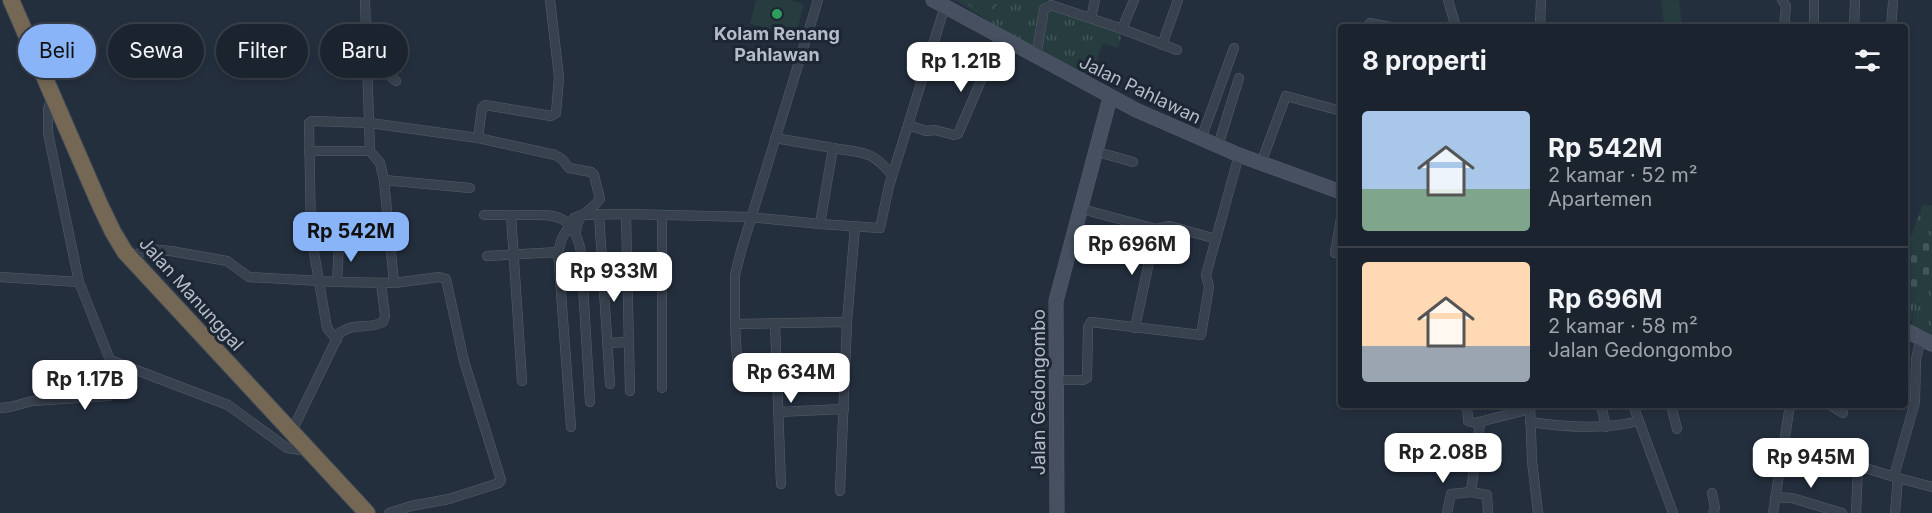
<!DOCTYPE html>
<html lang="id">
<head>
<meta charset="utf-8">
<style>
	body { margin:0; font-family:Inter,sans-serif; background:#242b36; color:#f1f3f6; height:100vh; display:flex; flex-direction:column; font-size:22px; white-space:nowrap }
	* { box-sizing:border-box; margin:0 }
	p { font-size:20px; color:#a0a4aa }
	.icon { flex:none; width:33px; height:33px; fill:none; stroke:currentColor; stroke-width:2; stroke-linecap:round; stroke-linejoin:round }
	.map { position:relative; flex:1; overflow:hidden }
	.side { position:absolute; left:1338px; top:24px; width:570px; height:384px; display:flex; flex-direction:column; background:#1b232e; border-radius:6px; box-shadow:0 3px 9px #0003,0 0 0 2px #39404a }
	.side>* { flex:none }
	.banner { position:absolute; left:18px; top:24px; width:570px; height:54px; display:flex; gap:12px }
	.price { position:absolute; translate:-50% -51px; padding:0 14px; border-radius:12px; background:#fff; color:#222; font-size:20px; line-height:39px; filter:drop-shadow(0 2px 3px #0008) }
	.price::after { content:''; position:absolute; left:50%; top:36px; width:18px; height:14px; margin-left:-9px; background:inherit; clip-path:polygon(0 0,100% 0,50% 100%) }
	.price.on { background:#8ab4f8; color:#111 }
	ul { padding:0; list-style:none }
	li { display:flex; align-items:center; gap:18px; height:150px; padding:0 24px }
	li+li { border-top:2px solid #39404a }
	li span { display:grid; place-items:center; flex:none; width:168px; height:120px; border-radius:6px; color:#555 }
	li>.icon { margin-inline-start:auto }
	span .icon { width:72px; height:72px; fill:#fffc; stroke-width:1 }
	li b { font-size:26px }
	h2 { display:flex; justify-content:space-between; align-items:center; height:72px; padding:0 24px; font-size:26px }
	.pill { padding:0 21px; border-radius:27px; background:#1b232e; box-shadow:0 3px 9px #0003,0 0 0 2px #39404a; font-size:21px; line-height:54px }
	.pill.on { background:#8ab4f8; color:#111 }
	.map>svg:first-child { display:block }
	.grass { fill:url(#grass-tufts) }
	.forest { fill:url(#forest-crowns) }
	.cemetery { fill:url(#cemetery-stones) }
	.pitch { fill:#263c3f }
	.lines { fill:none; stroke-linecap:round; stroke-linejoin:round }
	.street-casing { stroke:#565f6c; stroke-width:10 }
	.secondary-casing { stroke:#565f6c; stroke-width:15 }
	.highway-casing { stroke:#434c59; stroke-width:18 }
	.street { stroke:#38414e; stroke-width:9 }
	.secondary { stroke:#465061; stroke-width:14 }
	.highway { stroke:#746855; stroke-width:16 }
	.leisure-dot { fill:#2e9e5b; stroke:#1d2633; stroke-width:2 }
	.labels { text-anchor:middle; stroke-width:6; stroke-linejoin:round; paint-order:stroke }
	.poi-label { font-size:18px; font-weight:bold; fill:#b4bcc9; stroke:#1d2633 }
	.street-label { font-size:18px; fill:#b4bcc9; stroke:#1d2633 }
</style>
</head>
<body>
<div class="map">
<svg width="1932" height="513" viewBox="0 0 1932 513">
	<defs>
		<pattern id="grass-tufts" width="24" height="20" patternUnits="userSpaceOnUse" patternTransform="scale(1.5)"><rect width="24" height="20" fill="#263c3f"/><path d="M3 7l-1-3M5 7V3M7 7l1-3M15 17l-1-3M17 17v-4M19 17l1-3" fill="none" stroke="#435659"/></pattern>
		<pattern id="forest-crowns" width="20" height="18" patternUnits="userSpaceOnUse" patternTransform="scale(1.5)"><rect width="20" height="18" fill="#263c3f"/><path d="M2 6a3 3 0 1 1 6 0M12 15a3 3 0 1 1 6 0" fill="none" stroke="#435659"/></pattern>
		<pattern id="cemetery-stones" width="16" height="16" patternUnits="userSpaceOnUse" patternTransform="scale(1.5)"><rect width="16" height="16" fill="#263c3f"/><path d="M2 7V4a2 2 0 0 1 4 0v3zM10 15v-3a2 2 0 0 1 4 0v3z" fill="#435659"/></pattern>
	</defs>
	<rect width="100%" height="100%" fill="#242f3e"/>
	<g class="grass">
		<polygon points="955,0 1046,0 1035,50"/>
		<polygon points="1048,8 1123,30 1118,48 1103,43 1090,78 1040,52"/>
		<polygon points="1923,204 1932,206 1932,243 1910,237"/>
		<polygon points="1932,288 1932,336 1912,327 1914,289"/>
	</g>
	<polygon class="forest" points="962,0 985,0 998,5 998,17 990,20"/>
	<polygon class="cemetery" points="1905,236 1932,243 1932,288 1914,290 1912,321 1905,318"/>
	<g class="pitch">
		<polygon points="756,0 790,0 804,4 796,35 750,24"/>
		<polygon points="1661,0 1679,0 1682,25 1664,27"/>
	</g>
	<g class="lines">
		<g class="street-casing">
			<g id="street">
				<polyline points="365,0 370,151 380,163 384,180 394,283 439,277 446,279 464,361 501,480 499,483 449,499 411,506 389,513"/>
				<path d="M 550,0 L 559,77 L 556,113 L 551,116 L 485,105 L 482,108 L 478,138 L 555,155 L 562,159 L 569,168 L 591,172 L 594,175 L 600,199 C 588,214 575,214 576,236"/>
				<polyline points="818,0 741,251 735,275 735,324 847,322"/>
				<polyline points="1448,0 1456,27"/>
				<polyline points="1782,0 1786,6 1784,27"/>
				<polyline points="1814,0 1814,27"/>
				<polyline points="1091,18 1095,0"/>
				<polyline points="1367,27 1370,23 1390,27"/>
				<polyline points="1540,27 1541,0"/>
				<polyline points="1854,27 1855,0"/>
				<polyline points="1891,27 1893,3"/>
				<polyline points="1122,29 1134,0"/>
				<polyline points="1162,45 1178,0"/>
				<polyline points="366,52 380,67 396,81"/>
				<polyline points="1036,57 1044,9 1051,5 1122,29 1177,50"/>
				<polyline points="52,96 48,109 48,133 79,282 110,360 228,405 287,448 307,451"/>
				<polyline points="908,125 926,131 935,130 954,135 958,134 1000,36"/>
				<polyline points="775,138 833,148 820,224"/>
				<polyline points="1201,139 1234,48"/>
				<polyline points="1218,146 1239,78"/>
				<path d="M 833,148 C 863,153 872,150 892,175"/>
				<polyline points="309,151 370,151"/>
				<polyline points="1105,154 1133,162"/>
				<polyline points="1261,163 1286,96 1341,111"/>
				<polyline points="384,180 470,188"/>
				<polyline points="1089,211 1156,229 1170,226 1216,239"/>
				<polyline points="599,214 610,384"/>
				<polyline points="626,214 630,391"/>
				<polyline points="484,215 511,215 522,381"/>
				<path d="M 511,215 C 548,216 572,207 581,252 L 590,402"/>
				<polyline points="558,252 562,238 574,218 582,215 626,214 750,217 820,224 880,228 889,186 945,6"/>
				<polyline points="1335,253 1341,218"/>
				<polyline points="487,256 558,252 571,427"/>
				<polyline points="130,258 147,249 171,251 227,261 249,277 337,282 394,283"/>
				<polyline points="0,277 79,282"/>
				<polyline points="337,282 339,243"/>
				<polyline points="735,324 737,359 775,359"/>
				<polyline points="775,324 781,484"/>
				<polyline points="1135,328 1156,229"/>
				<polyline points="337,340 327,328 311,235 309,123 312,121 370,123 478,138"/>
				<polyline points="608,343 629,342"/>
				<polyline points="1063,380 1083,380 1087,378 1088,327 1091,322 1201,335 1209,287 1206,275 1239,155"/>
				<polyline points="662,388 662,216"/>
				<polyline points="1467,405 1468,421 1475,423 1530,409"/>
				<polyline points="1530,405 1532,461 1538,513"/>
				<polyline points="1601,405 1606,427"/>
				<polyline points="1633,405 1673,513"/>
				<polyline points="1671,405 1677,429"/>
				<polyline points="1830,405 1843,413"/>
				<path d="M 0,408 L 10,407 L 32,401 L 109,396 C 118,386 112,371 110,360"/>
				<polyline points="778,412 844,409"/>
				<path d="M 1530,422 C 1566,427 1603,430 1639,421"/>
				<polyline points="1480,423 1471,492 1487,495 1488,513"/>
				<path d="M 292,431 L 339,334 C 351,322 369,330 383,322 L 385,316 L 381,283"/>
				<polyline points="1894,476 1915,402 1916,359 1921,338"/>
				<polyline points="840,491 847,322 855,227"/>
				<polyline points="1712,493 1715,508 1713,513"/>
				<polyline points="1775,497 1792,498 1842,513"/>
				<polyline points="1447,513 1451,494 1471,492"/>
				<polyline points="1773,513 1790,405"/>
				<polyline points="1856,513 1858,468 1862,467 1898,478"/>
				<polyline points="1895,513 1898,478 1932,487"/>
			</g>
		</g>
		<g class="secondary-casing">
			<g id="secondary">
				<polyline points="933,0 1136,110 1239,155 1341,192"/>
				<polyline points="1905,330 1932,344"/>
				<polyline points="1057,513 1056,301 1110,98"/>
			</g>
		</g>
		<g class="highway-casing">
			<polyline id="highway" points="11,0 100,205 113,232 125,252 367,513"/>
		</g>
		<use href="#street" class="street"/>
		<use href="#secondary" class="secondary"/>
		<use href="#highway" class="highway"/>
	</g>
	<circle class="leisure-dot" cx="777" cy="14" r="6"/>
	<g class="labels">
		<g class="poi-label">
			<text x="777" y="40">Kolam Renang<tspan x="777" dy="21">Pahlawan</tspan></text>
		</g>
		<g class="street-label">
			<text transform="translate(1140 90) rotate(26)" y="6">Jalan Pahlawan</text>
			<text transform="translate(191 294) rotate(48)" y="6">Jalan Manunggal</text>
			<text transform="translate(1039 392) rotate(-90)" y="6">Jalan Gedongombo</text>
		</g>
	</g>
</svg>
<b class="price" style="left:961px;top:93px">Rp 1.21B</b>
<b class="price on" style="left:351px;top:263px">Rp 542M</b>
<b class="price" style="left:1132px;top:276px">Rp 696M</b>
<b class="price" style="left:614px;top:303px">Rp 933M</b>
<b class="price" style="left:791px;top:404px">Rp 634M</b>
<b class="price" style="left:85px;top:411px">Rp 1.17B</b>
<b class="price" style="left:1443px;top:484px">Rp 2.08B</b>
<b class="price" style="left:1811px;top:489px">Rp 945M</b>
<div class="banner">
<a class="pill on">Beli</a>
<a class="pill">Sewa</a>
<a class="pill">Filter</a>
<a class="pill">Baru</a>
</div>
<section class="side">
<h2>8 properti<svg class="icon" aria-label="filters" viewBox="0 0 24 24"><path d="M4 7h16M4 17h16"/><circle cx="9" cy="7" r="2"/><circle cx="15" cy="17" r="2"/></svg></h2>
<ul>
<li><span style="background:linear-gradient(#a9c7e8 65%,#7fa58c 0)"><svg class="icon" aria-label="home" viewBox="0 0 24 24"><path d="M3 11l9-7 9 7M6 9v11h12V9"/></svg></span><div><b>Rp 542M</b><p>2 kamar · 52 m²</p><p>Apartemen</p></div></li>
<li><span style="background:linear-gradient(#ffd9b3 70%,#9aa5b1 0)"><svg class="icon" aria-label="home" viewBox="0 0 24 24"><path d="M3 11l9-7 9 7M6 9v11h12V9"/></svg></span><div><b>Rp 696M</b><p>2 kamar · 58 m²</p><p>Jalan Gedongombo</p></div></li>
</ul>
</section>
</div>
</body>
</html>
